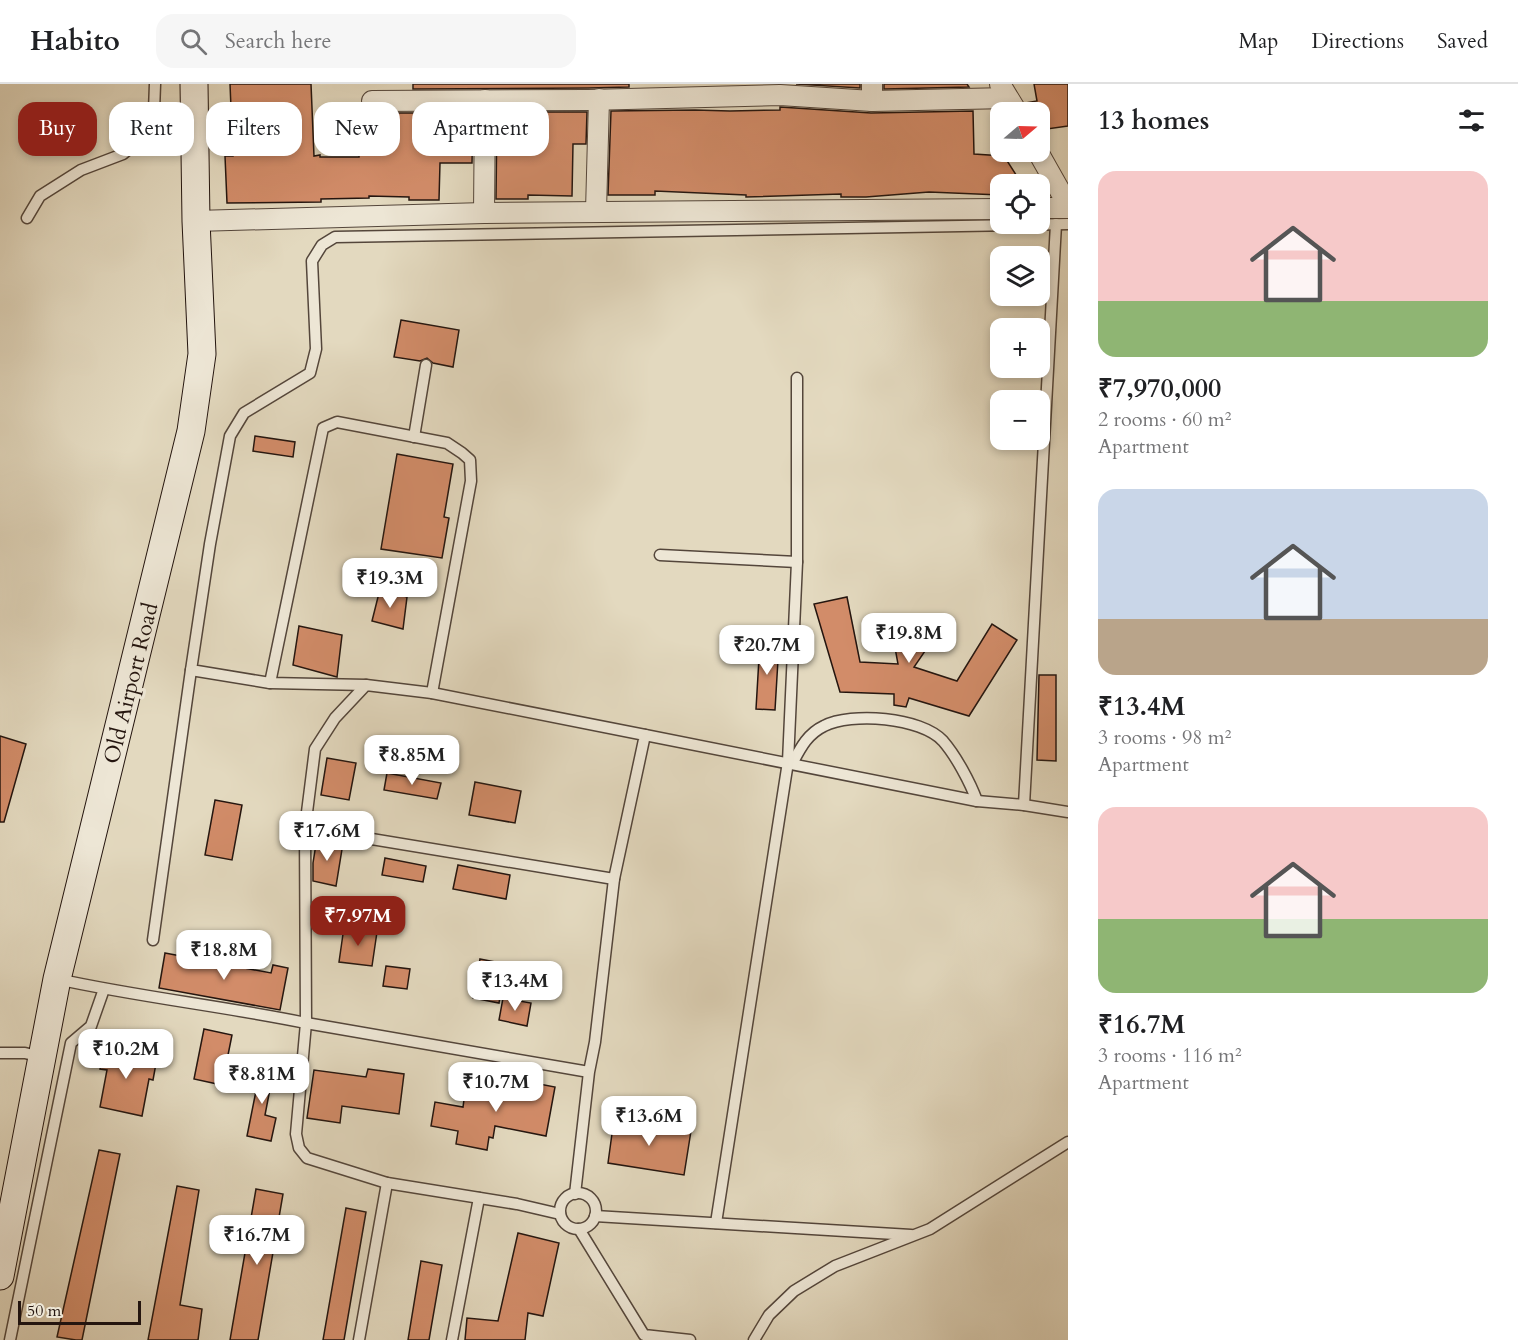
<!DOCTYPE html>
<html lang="en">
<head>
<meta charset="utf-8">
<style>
	body { margin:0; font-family:Cardo,serif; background:#f6f6f6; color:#202124; height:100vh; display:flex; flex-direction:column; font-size:22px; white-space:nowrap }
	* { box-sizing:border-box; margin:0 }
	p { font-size:20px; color:#757577 }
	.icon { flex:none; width:33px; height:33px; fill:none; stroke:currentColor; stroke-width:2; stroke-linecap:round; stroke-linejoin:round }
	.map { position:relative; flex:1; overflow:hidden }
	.side { display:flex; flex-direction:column; background:#fff; width:450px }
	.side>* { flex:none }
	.top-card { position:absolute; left:18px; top:18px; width:570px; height:54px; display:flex; gap:12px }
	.needle { width:39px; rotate:71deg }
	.controls { position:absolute; left:990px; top:18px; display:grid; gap:12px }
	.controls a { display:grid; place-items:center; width:60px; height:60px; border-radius:12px; background:#fff; box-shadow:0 3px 9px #0003; font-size:30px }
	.scale { position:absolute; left:18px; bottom:15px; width:123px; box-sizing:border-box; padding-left:6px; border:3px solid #24150f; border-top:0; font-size:16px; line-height:21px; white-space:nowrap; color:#24150f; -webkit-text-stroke:4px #ede6d5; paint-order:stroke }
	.price { position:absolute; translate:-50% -51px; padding:0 14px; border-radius:12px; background:#fff; color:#222; font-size:20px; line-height:39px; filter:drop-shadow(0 2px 3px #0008) }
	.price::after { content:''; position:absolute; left:50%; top:36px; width:18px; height:14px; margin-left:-9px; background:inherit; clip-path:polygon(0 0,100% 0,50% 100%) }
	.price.active { background:#8f2418; color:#fff }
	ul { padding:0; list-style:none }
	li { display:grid; align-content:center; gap:12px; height:318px; padding:0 30px }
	li span { display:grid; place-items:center; height:186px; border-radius:18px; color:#555 }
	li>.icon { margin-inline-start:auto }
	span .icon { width:108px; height:108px; fill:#fffc; stroke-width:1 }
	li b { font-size:26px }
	h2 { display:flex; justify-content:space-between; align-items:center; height:72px; padding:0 30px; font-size:26px }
	.tag { padding:0 21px; border-radius:18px; background:#fff; box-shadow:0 3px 9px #0003; font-size:21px; line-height:54px }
	.tag.active { background:#8f2418; color:#fff }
	header { display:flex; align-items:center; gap:36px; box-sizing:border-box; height:84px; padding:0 30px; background:#fff; border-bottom:2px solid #e0e0e0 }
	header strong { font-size:28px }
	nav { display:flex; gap:33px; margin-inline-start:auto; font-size:21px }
	.search { width:420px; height:54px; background:#f6f6f6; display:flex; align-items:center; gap:15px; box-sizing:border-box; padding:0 21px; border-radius:18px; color:#757577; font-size:22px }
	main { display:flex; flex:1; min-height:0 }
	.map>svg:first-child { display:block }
	.building { fill:#d28c69; stroke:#24150f; stroke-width:1.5 }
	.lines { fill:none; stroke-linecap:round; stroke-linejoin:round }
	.lane-casing { stroke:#54463b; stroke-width:13 }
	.street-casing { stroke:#54463b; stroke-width:22 }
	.secondary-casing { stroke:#24150f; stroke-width:29 }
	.lane { stroke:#ede6d5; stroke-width:10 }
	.street { stroke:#ede6d5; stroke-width:20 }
	.secondary { stroke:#ede6d5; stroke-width:27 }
	.labels { text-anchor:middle; stroke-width:6; stroke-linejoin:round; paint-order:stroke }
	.street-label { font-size:22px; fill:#24150f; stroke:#ede6d5 }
</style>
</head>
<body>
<header>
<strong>Habito</strong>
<div class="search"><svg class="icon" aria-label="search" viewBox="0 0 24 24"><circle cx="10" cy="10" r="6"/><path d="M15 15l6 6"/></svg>Search here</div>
<nav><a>Map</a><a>Directions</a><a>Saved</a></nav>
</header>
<main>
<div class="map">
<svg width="1068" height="1256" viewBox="0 0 1068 1256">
	<rect width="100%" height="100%" fill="#e3d9bf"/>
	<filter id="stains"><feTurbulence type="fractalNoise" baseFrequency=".00333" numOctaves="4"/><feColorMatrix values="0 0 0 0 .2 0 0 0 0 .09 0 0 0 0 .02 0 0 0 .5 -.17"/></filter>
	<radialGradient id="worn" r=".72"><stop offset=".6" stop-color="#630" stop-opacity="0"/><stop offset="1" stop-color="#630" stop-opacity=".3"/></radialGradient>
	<g class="building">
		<polygon points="230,0 311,0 314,72 320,71 320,73 359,73 360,25 372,29 473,29 472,79 440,79 439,116 409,116 409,113 369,112 369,114 321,115 321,118 227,119 225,72 233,72"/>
		<polygon points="413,0 629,0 629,3 588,4 413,5"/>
		<polygon points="796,0 860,0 860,4"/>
		<polygon points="884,0 967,0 969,3 884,5"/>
		<polygon points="1034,0 1068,0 1068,42 1040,46 1040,28 1029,28 1025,19 1037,17"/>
		<polygon points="780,23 871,29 973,27 974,70 1004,72 1022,100 1000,100 1000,111 929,108 866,113 841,113 841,110 746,113 746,111 655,107 655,111 608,111 611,27 695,26 730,27 780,26"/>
		<polygon points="497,28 587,28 586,60 573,60 572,112 528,111 528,115 496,115"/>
		<polygon points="401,236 459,246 453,283 433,279 427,274 420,277 394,273"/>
		<polygon points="255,352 295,358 293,373 253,367"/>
		<polygon points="397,370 453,380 444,433 449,434 442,474 381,465"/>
		<polygon points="380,505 407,513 403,545 372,537"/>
		<polygon points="847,513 860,578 898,580 891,542 936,551 914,583 957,597 992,540 1017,556 969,632 909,614 906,623 894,621 894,610 840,608 814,520"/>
		<polygon points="299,542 342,551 337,593 293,581"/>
		<polygon points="760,557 779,559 775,626 756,625"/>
		<polygon points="1039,591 1056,591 1056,677 1037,676"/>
		<polygon points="0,652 26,660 4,738 0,738"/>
		<polygon points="327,674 356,679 349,716 321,711"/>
		<polygon points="387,689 441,699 437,715 384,706"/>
		<polygon points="475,698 521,707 515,739 469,731"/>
		<polygon points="215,716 242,721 232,776 205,771"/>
		<polygon points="317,754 343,759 336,802 313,797 313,779"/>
		<polygon points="385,774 426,782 423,798 382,791"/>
		<polygon points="458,781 510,791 506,815 453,805"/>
		<polygon points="344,843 377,848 372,882 339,878"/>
		<polygon points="165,869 271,889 273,881 288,884 280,926 159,904"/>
		<polygon points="480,875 506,880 499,919 473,914"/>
		<polygon points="386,882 410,885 407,905 383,902"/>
		<polygon points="503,914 531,919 527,942 499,936"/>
		<polygon points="204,945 232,951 222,1001 194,995"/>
		<polygon points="104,963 157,974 153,996 149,995 142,1032 100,1023 107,986 100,985"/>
		<polygon points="257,980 274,984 265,1031 276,1034 271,1057 247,1052 256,1007 251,1006"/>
		<polygon points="368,985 404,990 399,1030 342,1022 340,1039 307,1034 314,986 366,993"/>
		<polygon points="524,997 555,1003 546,1052 495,1042 493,1054 489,1053 487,1066 456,1060 458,1047 431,1042 435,1018 463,1023 466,1001 521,1011"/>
		<polygon points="614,1035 691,1047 684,1091 608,1079"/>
		<polygon points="99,1066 120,1070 82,1256 76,1256 57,1253"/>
		<polygon points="177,1102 199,1106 180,1221 202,1225 198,1256 148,1256"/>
		<polygon points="256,1105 283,1110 258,1256 230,1256"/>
		<polygon points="346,1124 366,1128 344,1256 323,1256"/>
		<polygon points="518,1149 559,1159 543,1232 528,1229 525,1256 465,1256 467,1234 498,1237"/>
		<polygon points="421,1177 442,1181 429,1256 408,1256"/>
	</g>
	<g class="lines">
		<g class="lane-casing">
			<g id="lane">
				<polyline points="27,134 40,112 81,86 123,70 146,51 154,27 155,0"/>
				<polyline points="414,353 426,281"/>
				<polyline points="660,471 797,478"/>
				<polyline points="270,599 323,344 337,338 447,359 462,369 470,376 471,397 432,609"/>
				<polyline points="366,601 270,599 191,586 210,460 230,352 244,329 310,289 316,265 312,177 322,161 335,153 1068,140"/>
				<polyline points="645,651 977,717 1024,721 1068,728"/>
				<path d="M 792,680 C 800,665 807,650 824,642 C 851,628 921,633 943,657 C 956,672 970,698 977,717"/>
				<polyline points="1024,721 1056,140"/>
				<polyline points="305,744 614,795"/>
				<polyline points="153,856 191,586"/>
				<path d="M 57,895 C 139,913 223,922 306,939 L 296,1050 L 299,1064 L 307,1074 L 387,1099 L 517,1120 L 560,1130"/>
				<polyline points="0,969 25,969 41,973"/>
				<circle cx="578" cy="1127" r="18"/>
				<polyline points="575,1110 589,988 595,958 614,795 645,651 432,609 366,601 335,634 315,665 305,744 306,939 589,988"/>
				<polyline points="595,1132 911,1151"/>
				<polyline points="716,1139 788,678 797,478 797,294"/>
				<polyline points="579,1145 644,1251 690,1256"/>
				<polyline points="10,1256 71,959 91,942 104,905"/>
				<polyline points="359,1256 387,1099"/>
				<polyline points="452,1256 479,1114"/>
				<polyline points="754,1256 769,1231 794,1207 835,1182 930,1145 1068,1058"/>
			</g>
		</g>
		<g class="street-casing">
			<g id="street">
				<polyline points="872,0 872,17 1008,14"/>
				<polyline points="1000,0 1017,28"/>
				<polyline points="372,17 588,16 780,11 872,17"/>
				<polyline points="1038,68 1068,121"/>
				<polyline points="1040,124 1068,124"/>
				<polyline points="596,127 599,15"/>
				<polyline points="484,129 485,16"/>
				<polyline points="196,137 484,129 1000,125"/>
			</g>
		</g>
		<g class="secondary-casing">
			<polyline id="secondary" points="0,1192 57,895 191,347 202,270 196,137 194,0"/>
		</g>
		<use href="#lane" class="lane"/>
		<use href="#street" class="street"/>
		<use href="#secondary" class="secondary"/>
	</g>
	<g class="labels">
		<g class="street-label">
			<text transform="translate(130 599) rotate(-76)" y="8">Old Airport Road</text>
		</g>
	</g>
	<rect width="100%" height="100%" filter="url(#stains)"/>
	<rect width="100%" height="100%" fill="url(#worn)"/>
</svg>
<div class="controls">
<a><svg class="needle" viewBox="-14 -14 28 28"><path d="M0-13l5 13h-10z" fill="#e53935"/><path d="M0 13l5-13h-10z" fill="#757577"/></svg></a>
<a><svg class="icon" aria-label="locate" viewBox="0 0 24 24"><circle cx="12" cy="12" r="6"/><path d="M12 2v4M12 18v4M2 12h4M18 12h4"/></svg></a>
<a><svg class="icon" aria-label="layers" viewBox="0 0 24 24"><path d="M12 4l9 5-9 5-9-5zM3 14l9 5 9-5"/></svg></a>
<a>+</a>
<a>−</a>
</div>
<div class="scale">50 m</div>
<b class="price" style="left:390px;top:525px">₹19.3M</b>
<b class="price" style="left:909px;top:580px">₹19.8M</b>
<b class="price" style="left:767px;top:592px">₹20.7M</b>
<b class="price" style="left:412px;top:702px">₹8.85M</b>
<b class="price" style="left:327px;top:778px">₹17.6M</b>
<b class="price active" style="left:358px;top:863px">₹7.97M</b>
<b class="price" style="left:224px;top:897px">₹18.8M</b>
<b class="price" style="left:515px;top:928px">₹13.4M</b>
<b class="price" style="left:126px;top:996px">₹10.2M</b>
<b class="price" style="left:262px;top:1021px">₹8.81M</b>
<b class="price" style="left:496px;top:1029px">₹10.7M</b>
<b class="price" style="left:649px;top:1063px">₹13.6M</b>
<b class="price" style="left:257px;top:1182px">₹16.7M</b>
<div class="top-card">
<a class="tag active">Buy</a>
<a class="tag">Rent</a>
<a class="tag">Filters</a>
<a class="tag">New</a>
<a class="tag">Apartment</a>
</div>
</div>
<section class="side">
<h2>13 homes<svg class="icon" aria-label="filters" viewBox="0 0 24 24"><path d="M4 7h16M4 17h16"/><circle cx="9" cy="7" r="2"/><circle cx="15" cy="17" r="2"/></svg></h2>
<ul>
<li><span style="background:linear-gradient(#f6c9c9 70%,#8fb573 0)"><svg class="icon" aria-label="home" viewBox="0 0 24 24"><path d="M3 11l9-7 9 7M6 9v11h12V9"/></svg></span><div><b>₹7,970,000</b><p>2 rooms · 60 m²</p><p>Apartment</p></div></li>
<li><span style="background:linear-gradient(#c9d6e8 70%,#b9a48a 0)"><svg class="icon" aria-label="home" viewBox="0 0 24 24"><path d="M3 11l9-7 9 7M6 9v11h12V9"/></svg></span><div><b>₹13.4M</b><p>3 rooms · 98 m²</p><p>Apartment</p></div></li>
<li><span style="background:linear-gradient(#f6c9c9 60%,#8fb573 0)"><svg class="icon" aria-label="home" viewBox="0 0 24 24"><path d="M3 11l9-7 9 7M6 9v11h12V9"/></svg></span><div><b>₹16.7M</b><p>3 rooms · 116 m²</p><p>Apartment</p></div></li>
</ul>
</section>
</main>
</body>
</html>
